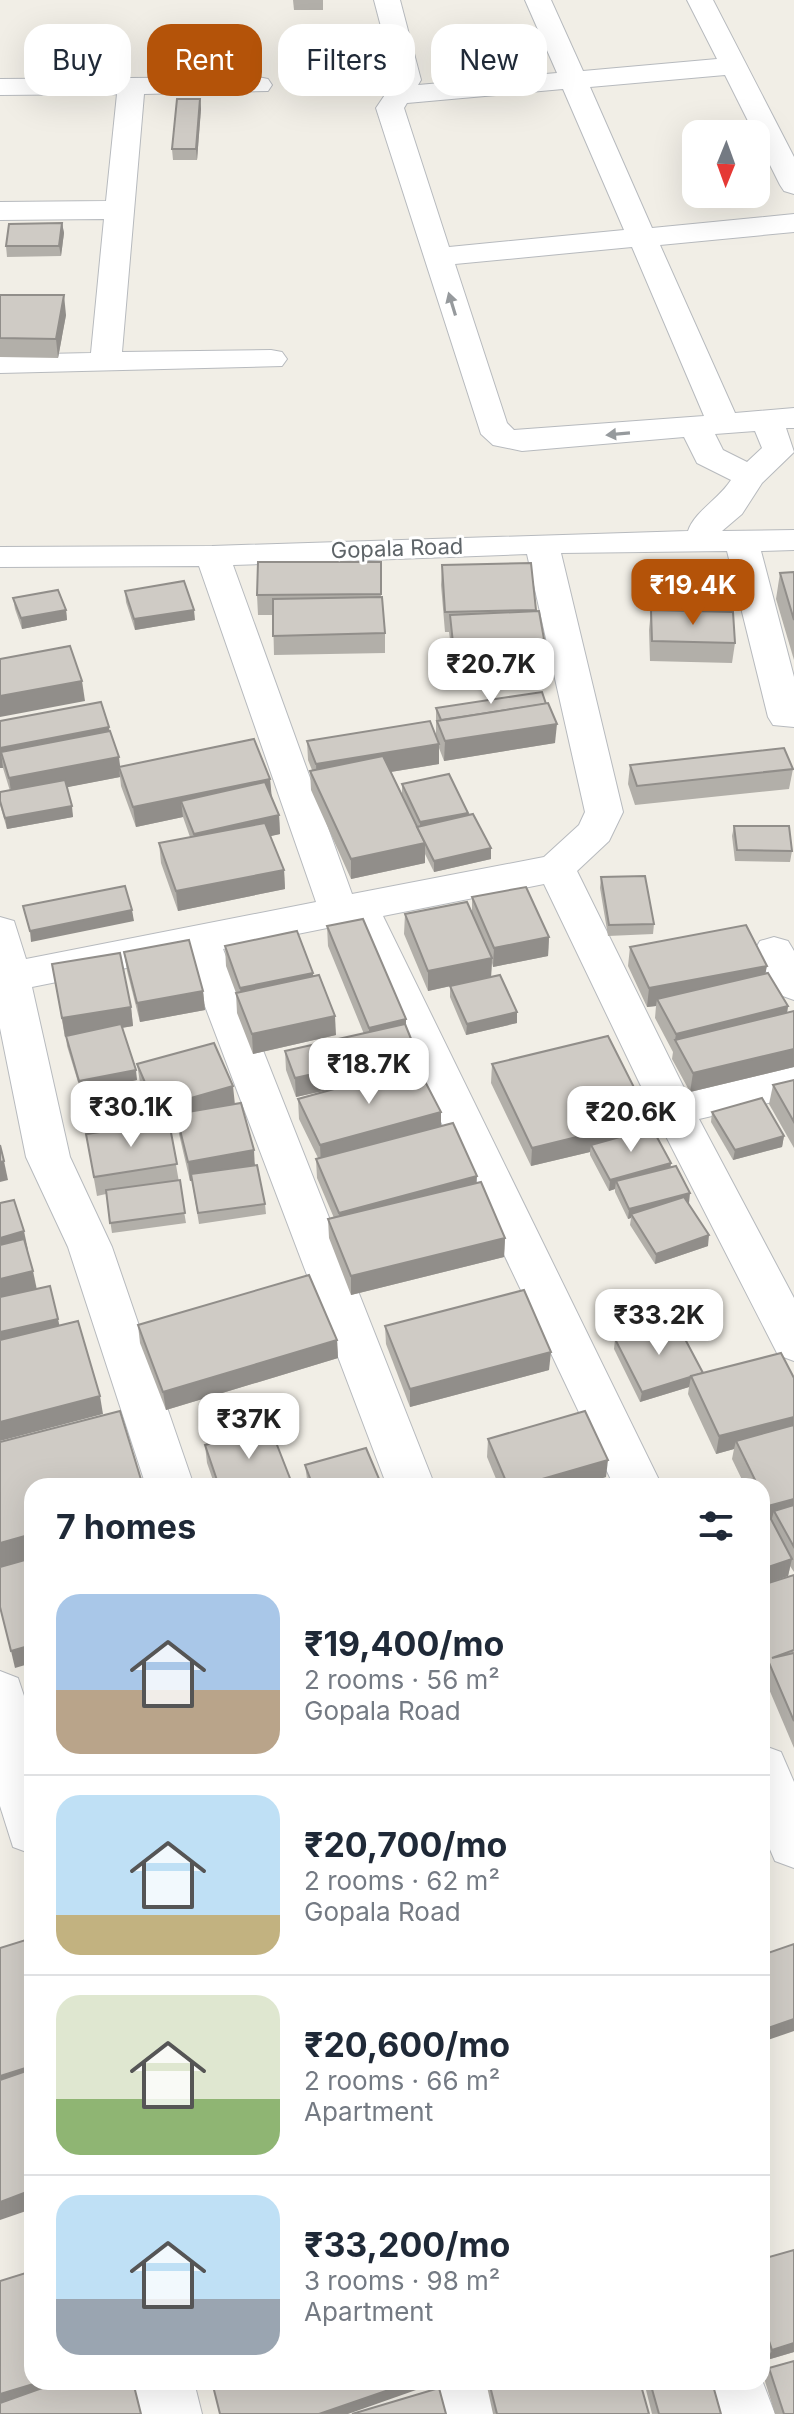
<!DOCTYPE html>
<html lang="en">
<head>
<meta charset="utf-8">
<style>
	body { margin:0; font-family:Inter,sans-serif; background:#f6f6f7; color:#1f2937; height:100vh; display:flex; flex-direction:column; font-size:30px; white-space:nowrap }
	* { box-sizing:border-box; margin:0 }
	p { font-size:26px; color:#747a83 }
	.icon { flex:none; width:44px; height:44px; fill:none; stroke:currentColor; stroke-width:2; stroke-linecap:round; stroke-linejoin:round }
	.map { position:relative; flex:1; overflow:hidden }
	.side { position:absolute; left:24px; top:1478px; width:746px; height:912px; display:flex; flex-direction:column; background:#fff; border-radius:24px; box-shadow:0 8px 32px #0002 }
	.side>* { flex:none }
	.banner { position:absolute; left:24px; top:24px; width:746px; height:72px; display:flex; gap:16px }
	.needle { width:52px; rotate:181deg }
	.controls { position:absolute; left:682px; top:120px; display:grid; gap:16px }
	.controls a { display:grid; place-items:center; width:88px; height:88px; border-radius:16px; background:#fff; box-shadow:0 8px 32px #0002; font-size:40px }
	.price { position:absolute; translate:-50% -68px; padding:0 18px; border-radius:16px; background:#fff; color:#222; font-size:26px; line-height:52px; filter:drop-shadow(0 2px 4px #0008) }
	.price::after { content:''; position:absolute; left:50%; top:48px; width:24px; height:18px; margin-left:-12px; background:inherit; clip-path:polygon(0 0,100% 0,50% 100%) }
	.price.selected { background:#b45309; color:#fff }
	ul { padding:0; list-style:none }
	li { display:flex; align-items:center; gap:24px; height:200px; padding:0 32px }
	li+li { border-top:2px solid #e0e1e3 }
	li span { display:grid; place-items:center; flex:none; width:224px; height:160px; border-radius:24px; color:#555 }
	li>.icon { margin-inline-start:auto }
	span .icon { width:96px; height:96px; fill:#fffc; stroke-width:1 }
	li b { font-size:34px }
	h2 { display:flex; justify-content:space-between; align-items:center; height:96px; padding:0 32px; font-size:34px }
	.tag { padding:0 28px; border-radius:24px; background:#fff; box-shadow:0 8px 32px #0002; font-size:28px; line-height:72px }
	.tag.selected { background:#b45309; color:#fff }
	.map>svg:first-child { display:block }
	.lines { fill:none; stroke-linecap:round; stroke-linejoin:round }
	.street-casing { stroke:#b7babe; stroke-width:2 }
	.street { fill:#fff; fill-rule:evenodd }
	.wall { fill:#b2afa9 }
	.shaded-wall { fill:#918e8a }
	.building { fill:#cfcbc5; stroke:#918e8a; stroke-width:2 }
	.oneway { fill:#969a9d }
	.labels { text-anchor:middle; stroke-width:6; stroke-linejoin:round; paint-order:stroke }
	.far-street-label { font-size:22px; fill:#5e6468; stroke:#fff }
</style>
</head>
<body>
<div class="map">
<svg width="794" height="2414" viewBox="0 0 794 2414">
	<rect width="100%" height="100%" fill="#f1eee6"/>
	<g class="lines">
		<g class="street-casing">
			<g id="street">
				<path d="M 374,0 L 400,0 L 421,80 L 418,85 L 557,73 L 525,0 L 551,0 L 583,71 L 717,59 L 687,0 L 713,0 L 794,157 L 794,194 L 784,191 L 780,185 L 725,75 L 590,87 L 652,228 L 794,214 L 794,232 L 660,245 L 735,413 L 794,408 L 794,428 L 786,428 L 794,452 L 762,483 L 742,514 L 722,531 L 794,530 L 794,550 L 761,551 L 794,677 L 794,727 L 773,725 L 768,717 L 727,551 L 561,553 L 623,812 L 609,841 L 577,871 L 685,1090 L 794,1065 L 794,1097 L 699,1119 L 794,1298 L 794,1361 L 778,1355 L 652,1109 L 544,884 L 383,916 L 662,1486 L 614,1486 L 347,924 L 223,949 L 435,1486 L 387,1486 L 186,956 L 32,987 L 70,1157 L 112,1247 L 194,1486 L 146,1486 L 68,1247 L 26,1157 L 0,1028 L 0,917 L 14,921 L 26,959 L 316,902 L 199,566 L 0,567 L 0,547 L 212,546 L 688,531 C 695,511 718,500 731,480 L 697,463 L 684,437 L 522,451 L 493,445 L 481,434 L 376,108 L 395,80 ZM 563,89 L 624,230 L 449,247 L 404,108 L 407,103 ZM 632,247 L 704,416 L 514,430 L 507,423 L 455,264 ZM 755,431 L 762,448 L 747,462 L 723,450 L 715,434 ZM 527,554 L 585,812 L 579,825 L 544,857 L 352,894 L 233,565 Z"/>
				<polygon points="258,77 268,79 272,85 268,91 144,94 122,352 271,350 282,352 287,359 282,366 0,373 0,355 91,353 104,219 0,220 0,202 106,201 117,94 0,95 0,79"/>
				<polygon points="774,937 788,941 794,951 794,1000 780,995 754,951 760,941"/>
				<polygon points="0,1671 18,1678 32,1720 32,1854 13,1847 0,1806"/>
				<polygon points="762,1745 781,1752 794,1782 794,1868 775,1861 762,1831"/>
				<polygon points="762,2380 775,2414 713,2414 701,2382"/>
				<polygon points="132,2382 194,2382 202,2414 140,2414"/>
				<polygon points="433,2382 495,2382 506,2414 444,2414"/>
			</g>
		</g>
		<use href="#street" class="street"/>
	</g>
	<g class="wall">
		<polygon points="293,0 323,0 323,10 294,10"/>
		<polygon points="200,99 201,109 197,160 173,160 172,149"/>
		<polygon points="62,223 64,233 61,256 7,257 6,246"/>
		<polygon points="0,295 66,315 58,358 0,357"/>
		<polygon points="381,562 381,597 385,633 385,653 274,655 273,615 258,615 257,595"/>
		<polygon points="531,563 536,611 544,639 542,659 453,663 449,632 445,632 441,585 442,565"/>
		<polygon points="794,572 794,660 776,599 780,573"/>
		<polygon points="125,591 195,620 135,630 126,602"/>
		<polygon points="13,598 66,610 67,620 22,629 15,609"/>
		<polygon points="651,610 735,643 732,663 650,661 649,630"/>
		<polygon points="436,708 555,743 444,761 439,748 439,764 391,772 402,794 402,784 468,815 491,848 491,859 434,872 425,854 425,863 351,879 311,790 310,771 312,770 308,760 307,741 436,737"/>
		<polygon points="0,721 110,731 120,766 270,779 271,797 279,815 280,834 270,836 284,870 285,889 178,911 161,863 159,843 190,837 183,817 136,827 121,786 120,777 67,787 73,817 7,829 0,805 0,792 10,791 3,768 0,768"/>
		<polygon points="630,765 793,769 789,789 635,805 628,784"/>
		<polygon points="734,826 792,851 790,862 735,861 732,836"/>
		<polygon points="601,877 654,924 653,934 608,936 600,888"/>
		<polygon points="472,897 549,937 548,956 493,967 492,963 491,977 517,1023 466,1035 450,997 450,986 474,981 428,991 404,934 405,914 472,913"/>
		<polygon points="327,926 406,1019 406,1027 416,1051 416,1067 441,1112 441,1127 477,1183 505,1238 504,1257 351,1295 329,1238 328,1219 334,1218 317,1178 316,1159 318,1158 299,1119 298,1099 351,1085 296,1097 286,1070 285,1051 364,1034 328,946"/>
		<polygon points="225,946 313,976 336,1035 253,1054 237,1013 236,993 226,966"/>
		<polygon points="630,947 765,973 788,1006 787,1013 794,1011 794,1067 690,1092 672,1059 673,1052 655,1018 656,1006 647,1007 628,966"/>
		<polygon points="124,952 203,991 205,1010 140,1022 127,971"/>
		<polygon points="52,964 131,1007 133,1026 122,1028 137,1080 81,1092 67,1046 66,1037 65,1037"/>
		<polygon points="137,1064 235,1104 255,1165 265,1204 266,1214 199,1224 192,1181 190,1181 179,1134 177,1122 169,1124 186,1223 112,1233 106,1194 97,1196 86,1134 157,1124 140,1083"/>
		<polygon points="492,1064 650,1119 649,1129 671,1168 708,1246 655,1264 630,1225 631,1218 628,1219 615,1192 615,1189 609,1191 590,1155 590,1152 531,1166 491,1083"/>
		<polygon points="794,1080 794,1148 769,1104 773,1085"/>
		<polygon points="712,1112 784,1136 782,1147 733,1160 711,1122"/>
		<polygon points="138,1325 337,1340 338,1358 166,1410 140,1343"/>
		<polygon points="385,1326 549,1370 410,1407 386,1344"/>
		<polygon points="615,1339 703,1373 794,1378 794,1572 790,1566 788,1576 762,1585 762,1486 745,1486 732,1459 734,1449 716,1454 688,1394 689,1387 640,1402 614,1349"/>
		<polygon points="488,1439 606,1477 576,1486 499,1486 487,1457"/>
		<polygon points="205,1445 293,1486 215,1486 207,1463"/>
		<polygon points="305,1465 382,1486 308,1486"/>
		<polygon points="794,1575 794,1748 763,1675 762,1675 762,1585"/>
		<polygon points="794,2250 794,2352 767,2360 762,2346 762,2259"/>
		<polygon points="769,2368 794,2414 775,2414 764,2378"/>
		<polygon points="486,2382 640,2382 649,2414 493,2414"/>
		<polygon points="644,2382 712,2382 721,2414 652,2414"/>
	</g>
	<g class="shaded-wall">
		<polygon points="200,99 201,109 197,160 196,149"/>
		<polygon points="62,223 64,233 61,256 59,246"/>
		<polygon points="64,295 66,315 58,358 56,339"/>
		<polygon points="66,610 67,620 22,629 21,618"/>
		<polygon points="194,610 195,620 135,630 134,619"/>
		<polygon points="82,681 85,701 0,717 0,696"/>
		<polygon points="557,724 555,743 444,761 445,741"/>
		<polygon points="109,727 112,747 1,752 3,768 0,768 0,748"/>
		<polygon points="439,744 439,764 317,784 316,764"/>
		<polygon points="119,757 121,774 119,767 120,777 12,798 9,778"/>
		<polygon points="270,779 272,799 181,801 183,817 136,827 133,807"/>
		<polygon points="72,806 73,817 7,829 5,818"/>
		<polygon points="468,813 468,823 420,833 420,822"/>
		<polygon points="279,815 280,834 196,853 194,834"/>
		<polygon points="425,843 425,863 351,879 351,859"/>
		<polygon points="491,848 491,859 434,872 434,861"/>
		<polygon points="284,870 285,889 178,911 176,891"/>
		<polygon points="132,910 134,921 31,942 30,931"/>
		<polygon points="549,937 548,956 493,967 494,948"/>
		<polygon points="492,958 491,977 428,991 428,971"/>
		<polygon points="767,966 763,985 657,999 656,1006 647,1007 649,988"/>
		<polygon points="313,973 314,992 242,1008 240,988"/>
		<polygon points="203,991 205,1010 140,1022 137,1003"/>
		<polygon points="788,1006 785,1026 675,1040 676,1034"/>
		<polygon points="131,1007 133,1026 65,1037 62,1018"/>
		<polygon points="517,1012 517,1023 466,1035 467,1024"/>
		<polygon points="335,1016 336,1035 253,1054 252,1034"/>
		<polygon points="406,1019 406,1039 369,1047 369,1028"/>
		<polygon points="794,1049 794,1067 690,1092 693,1073"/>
		<polygon points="416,1051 416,1070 296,1097 295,1078"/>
		<polygon points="136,1070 137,1080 81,1092 79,1081"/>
		<polygon points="233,1086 235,1105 176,1114 177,1122 158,1127 156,1108"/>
		<polygon points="441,1112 441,1131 321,1164 320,1145"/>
		<polygon points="650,1119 648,1138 591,1145 590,1152 531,1166 532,1148"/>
		<polygon points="784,1136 782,1147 733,1160 735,1150"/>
		<polygon points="254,1150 255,1169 190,1181 188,1162"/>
		<polygon points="4,1161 8,1180 0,1182 0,1162"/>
		<polygon points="671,1163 670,1173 616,1181 615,1189 609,1191 610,1180"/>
		<polygon points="477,1176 476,1195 340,1231 339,1213"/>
		<polygon points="690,1193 689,1203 631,1214 631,1218 628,1219 629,1209"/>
		<polygon points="24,1231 28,1250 0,1257 0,1238"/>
		<polygon points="709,1235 708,1246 655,1264 656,1254"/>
		<polygon points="505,1238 504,1257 351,1295 351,1276"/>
		<polygon points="33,1271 37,1290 0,1299 0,1279"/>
		<polygon points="58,1319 62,1337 0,1351 0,1332"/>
		<polygon points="337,1340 338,1358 166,1410 163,1392"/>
		<polygon points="551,1352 549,1370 410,1407 410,1389"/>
		<polygon points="691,1377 689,1387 640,1402 642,1392"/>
		<polygon points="100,1396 103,1414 0,1441 0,1422"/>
		<polygon points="794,1417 794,1433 736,1441 734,1449 716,1454 719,1436"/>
		<polygon points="608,1460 606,1477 576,1486 518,1486"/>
		<polygon points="794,1499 794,1515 774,1511 771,1522 764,1524 768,1506"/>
		<polygon points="32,1534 32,1558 0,1567 0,1543"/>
		<polygon points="792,1559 788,1576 762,1585 762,1569"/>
		<polygon points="32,1645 32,1663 15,1668 11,1651"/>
		<polygon points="767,1658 763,1675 762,1675 762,1660"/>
		<polygon points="794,2019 794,2031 762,2042 762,2030"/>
		<polygon points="32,2066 32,2086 0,2095 0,2076"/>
		<polygon points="32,2190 32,2209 0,2220 0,2202"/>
		<polygon points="794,2343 794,2352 767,2360 772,2350"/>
		<polygon points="40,2382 77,2382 0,2406 0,2394"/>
		<polygon points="412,2382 417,2382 416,2390 348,2414 319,2414"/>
	</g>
	<g class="building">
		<polygon points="177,99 200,99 196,149 172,149"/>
		<polygon points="62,223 59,246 6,246 9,224"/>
		<polygon points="0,295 64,295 56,339 0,338"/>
		<polygon points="258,562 381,562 381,594 257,595"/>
		<polygon points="531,563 536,610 445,612 442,565"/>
		<polygon points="794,572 794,620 780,573"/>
		<polygon points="184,581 194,610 134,619 125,591"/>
		<polygon points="58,590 66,610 21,618 13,598"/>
		<polygon points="382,597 385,633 273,636 273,599"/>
		<polygon points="651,610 733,612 735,643 652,641"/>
		<polygon points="539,611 544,639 453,643 450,615"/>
		<polygon points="70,646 82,681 0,696 0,659"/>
		<polygon points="542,692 546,704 441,720 436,708"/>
		<polygon points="101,702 109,727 0,748 0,721"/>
		<polygon points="548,703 557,724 445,741 437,721"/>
		<polygon points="430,721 439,744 316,764 307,741"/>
		<polygon points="110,731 119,757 9,778 1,752"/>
		<polygon points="254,739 270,779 133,807 119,767"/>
		<polygon points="784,748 793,769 637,786 630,765"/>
		<polygon points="383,756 425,843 351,859 310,771"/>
		<polygon points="449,774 468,813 420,822 402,784"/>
		<polygon points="65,780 72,806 5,818 0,801 0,792"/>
		<polygon points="265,782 279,815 194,834 181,801"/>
		<polygon points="473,814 491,848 434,861 417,827"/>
		<polygon points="265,823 284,870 176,891 159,843"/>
		<polygon points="734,826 789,826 792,851 737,850"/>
		<polygon points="645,876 654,924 609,925 601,877"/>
		<polygon points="125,886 132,910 30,931 23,906"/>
		<polygon points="526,887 549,937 494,948 472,897"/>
		<polygon points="467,902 492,958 428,971 405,914"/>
		<polygon points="363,919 406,1019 369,1028 327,926"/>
		<polygon points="746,925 767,966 649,988 630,947"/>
		<polygon points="297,931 313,973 240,988 225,946"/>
		<polygon points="189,940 203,991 137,1003 124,952"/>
		<polygon points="120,953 131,1007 62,1018 52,964"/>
		<polygon points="768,973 788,1006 676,1034 657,999"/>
		<polygon points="319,975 335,1016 252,1034 236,993"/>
		<polygon points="500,975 517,1012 467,1024 450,986"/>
		<polygon points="794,1011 794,1049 693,1073 675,1040"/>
		<polygon points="121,1024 136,1070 79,1081 66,1036"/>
		<polygon points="405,1024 416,1051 295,1078 285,1051"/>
		<polygon points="608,1036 650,1119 532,1148 492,1064"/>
		<polygon points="214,1043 233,1086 156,1108 137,1064"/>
		<polygon points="417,1066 441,1112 320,1145 298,1099"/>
		<polygon points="794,1080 794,1122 773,1085"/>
		<polygon points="762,1098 784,1136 735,1150 712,1112"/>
		<polygon points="241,1103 254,1150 188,1162 176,1114"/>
		<polygon points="169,1122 177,1164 94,1177 86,1134"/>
		<polygon points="453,1123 477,1176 339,1213 316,1159"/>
		<polygon points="652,1128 671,1163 610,1180 591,1145"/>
		<polygon points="0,1145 4,1161 0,1162"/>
		<polygon points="257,1165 265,1204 198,1213 191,1174"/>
		<polygon points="676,1166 690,1193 629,1209 616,1181"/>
		<polygon points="180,1180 185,1213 110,1223 106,1190"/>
		<polygon points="481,1182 505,1238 351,1276 328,1219"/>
		<polygon points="684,1197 709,1235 656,1254 631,1214"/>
		<polygon points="14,1200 24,1231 0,1238 0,1203"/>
		<polygon points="24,1239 33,1271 0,1279 0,1245"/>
		<polygon points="309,1275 337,1340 163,1392 138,1325"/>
		<polygon points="50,1286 58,1319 0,1332 0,1297"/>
		<polygon points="524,1290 551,1352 410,1389 385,1326"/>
		<polygon points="78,1321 100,1396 0,1422 0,1340"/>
		<polygon points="676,1322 703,1373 642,1392 615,1339"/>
		<polygon points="781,1353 794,1378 794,1417 719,1436 691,1376"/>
		<polygon points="120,1411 143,1486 32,1486 32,1534 0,1543 0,1442"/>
		<polygon points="585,1411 608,1460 518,1486 508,1486 488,1439"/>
		<polygon points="794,1425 794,1499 768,1506 762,1494 762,1486 758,1486 736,1441"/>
		<polygon points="270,1427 293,1486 219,1486 205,1445"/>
		<polygon points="366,1448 382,1486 313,1486 305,1465"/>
		<polygon points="610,1483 611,1486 599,1486"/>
		<polygon points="763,1504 792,1559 762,1569 762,1505"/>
		<polygon points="794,1505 794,1547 774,1511"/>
		<polygon points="32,1558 32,1645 11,1651 0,1607 0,1567"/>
		<polygon points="794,1575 794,1650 772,1658 794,1653 794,1721 767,1658 762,1660 762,1585"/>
		<polygon points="32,1938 32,2066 0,2076 0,1948"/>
		<polygon points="794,1944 794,2019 762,2030 762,1955"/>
		<polygon points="32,2069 32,2190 0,2202 0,2080"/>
		<polygon points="794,2250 794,2343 772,2350 762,2320 762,2259"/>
		<polygon points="32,2271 32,2382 40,2382 0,2394 0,2281"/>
		<polygon points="794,2361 794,2414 784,2414 769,2368"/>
		<polygon points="59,2382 133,2382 141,2414 0,2414 0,2403"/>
		<polygon points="212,2382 412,2382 319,2414 220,2414"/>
		<polygon points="489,2382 640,2382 649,2414 497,2414"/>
		<polygon points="650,2382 712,2382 721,2414 659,2414"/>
		<polygon points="439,2388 446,2414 352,2414"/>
	</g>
	<defs><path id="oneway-solid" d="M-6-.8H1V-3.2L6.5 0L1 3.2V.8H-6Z" transform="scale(2)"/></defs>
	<g class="oneway">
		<use href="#oneway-solid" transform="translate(452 304) rotate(-107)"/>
		<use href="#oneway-solid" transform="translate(618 434) rotate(175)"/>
	</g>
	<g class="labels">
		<g class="far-street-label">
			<text transform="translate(397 548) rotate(-2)" y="8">Gopala Road</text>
		</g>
	</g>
</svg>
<div class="controls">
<a><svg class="needle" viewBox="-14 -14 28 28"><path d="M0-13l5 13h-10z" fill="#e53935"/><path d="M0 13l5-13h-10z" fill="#747a83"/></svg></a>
</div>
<b class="price selected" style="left:693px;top:627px">₹19.4K</b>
<b class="price" style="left:491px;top:706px">₹20.7K</b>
<b class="price" style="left:369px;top:1106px">₹18.7K</b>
<b class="price" style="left:131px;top:1149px">₹30.1K</b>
<b class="price" style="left:631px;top:1154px">₹20.6K</b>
<b class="price" style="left:659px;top:1357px">₹33.2K</b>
<b class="price" style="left:249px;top:1461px">₹37K</b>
<div class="banner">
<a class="tag">Buy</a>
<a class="tag selected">Rent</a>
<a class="tag">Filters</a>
<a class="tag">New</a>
</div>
<section class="side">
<h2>7 homes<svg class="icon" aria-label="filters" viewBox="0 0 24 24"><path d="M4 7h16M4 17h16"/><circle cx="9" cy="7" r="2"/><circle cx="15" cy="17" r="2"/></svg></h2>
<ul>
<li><span style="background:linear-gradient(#a9c7e8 60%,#b9a48a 0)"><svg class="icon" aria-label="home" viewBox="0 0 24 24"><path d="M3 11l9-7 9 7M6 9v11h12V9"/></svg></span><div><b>₹19,400/mo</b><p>2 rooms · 56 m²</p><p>Gopala Road</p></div></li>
<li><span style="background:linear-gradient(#bfe0f5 75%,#c2b280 0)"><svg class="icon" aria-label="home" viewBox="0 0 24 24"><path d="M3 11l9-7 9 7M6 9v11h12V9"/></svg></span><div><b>₹20,700/mo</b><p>2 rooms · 62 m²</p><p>Gopala Road</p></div></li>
<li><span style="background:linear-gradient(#dfe7d0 65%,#8fb573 0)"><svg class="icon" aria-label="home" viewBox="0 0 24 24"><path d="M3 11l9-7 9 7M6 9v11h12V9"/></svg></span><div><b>₹20,600/mo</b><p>2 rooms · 66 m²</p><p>Apartment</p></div></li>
<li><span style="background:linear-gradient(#bfe0f5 65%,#9aa5b1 0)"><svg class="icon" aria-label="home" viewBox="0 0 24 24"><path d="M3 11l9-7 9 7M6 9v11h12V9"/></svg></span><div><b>₹33,200/mo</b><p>3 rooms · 98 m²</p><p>Apartment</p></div></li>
</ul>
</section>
</div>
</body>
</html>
